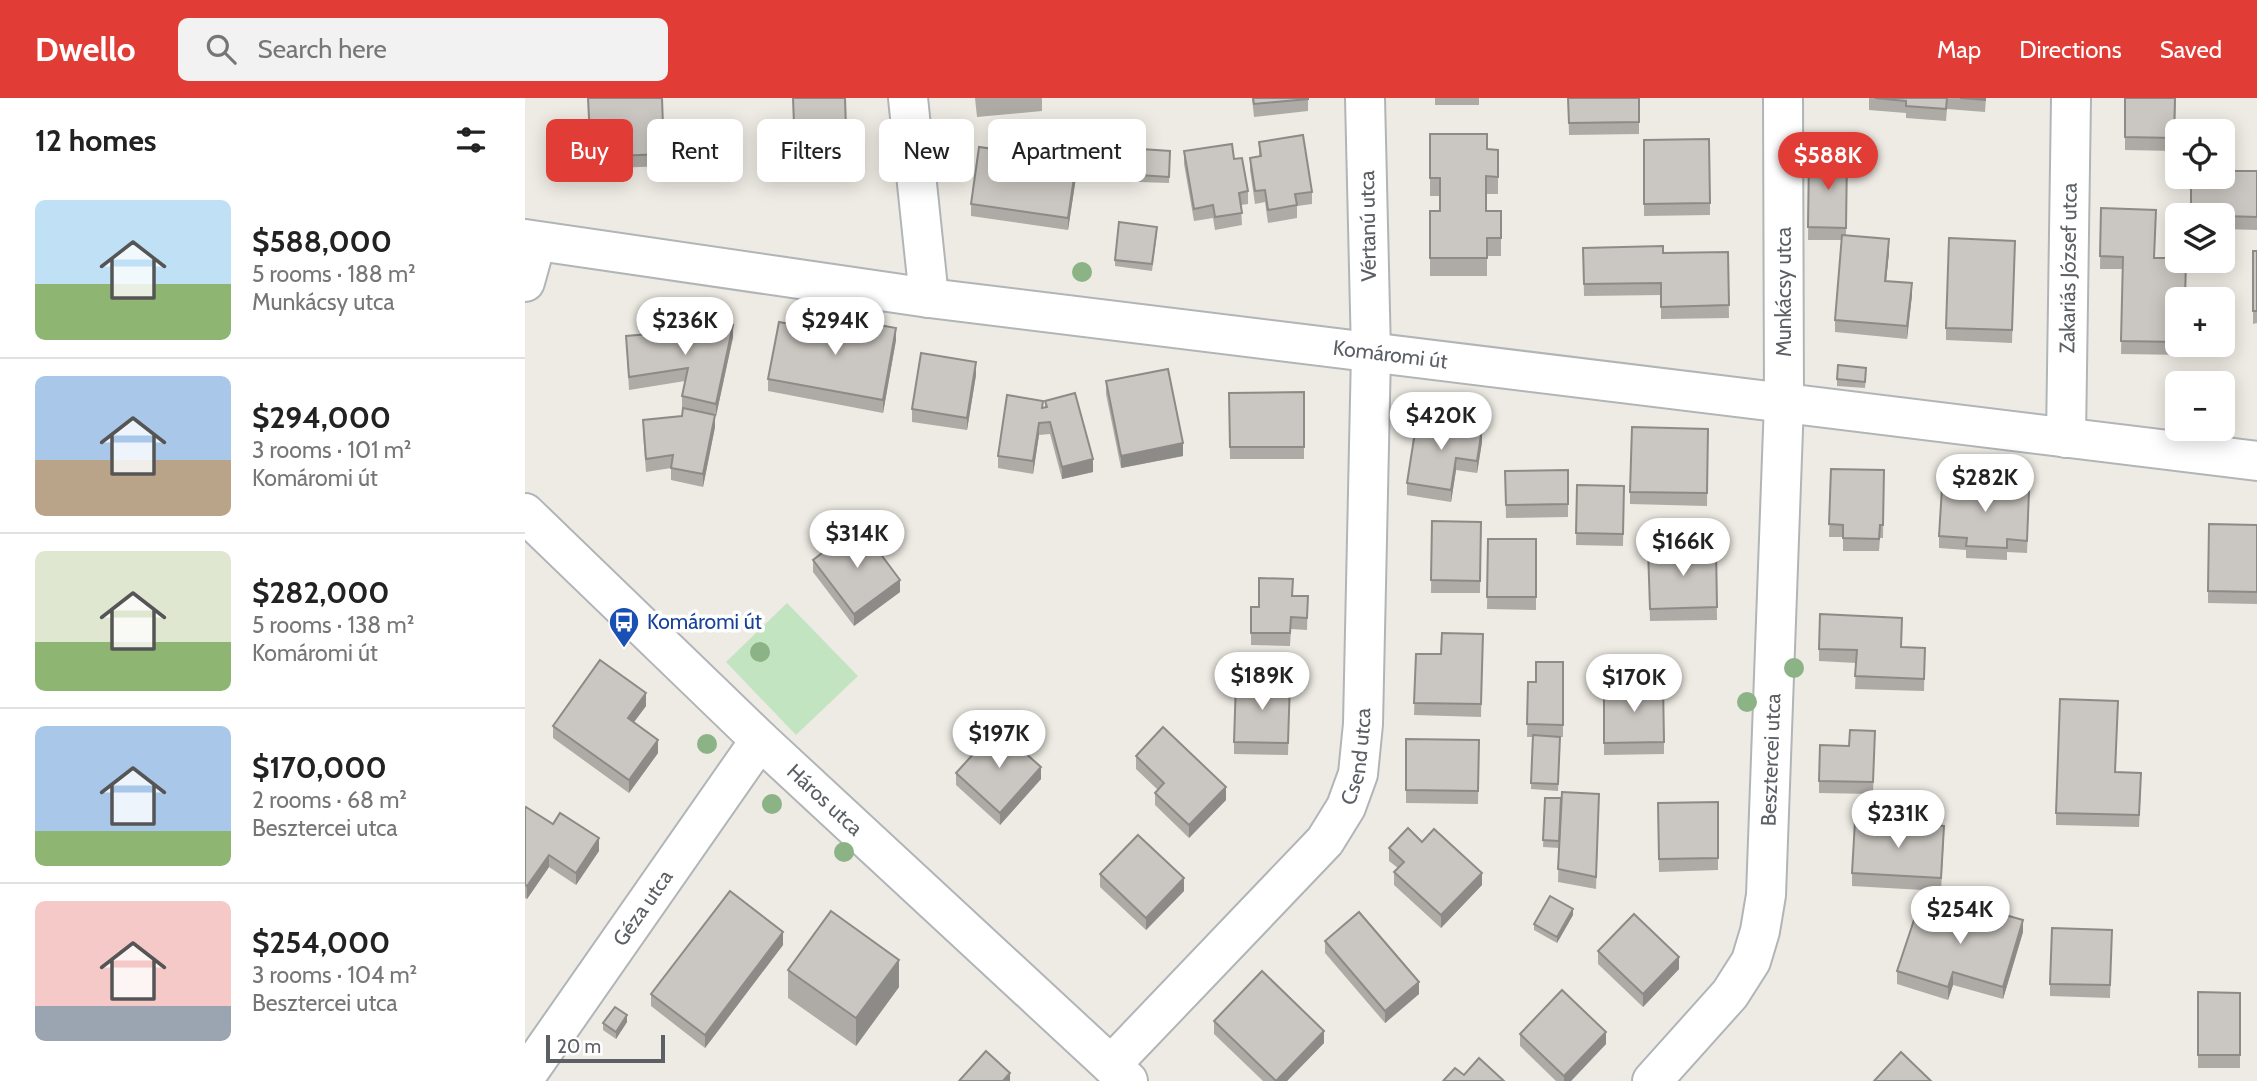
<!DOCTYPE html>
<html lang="en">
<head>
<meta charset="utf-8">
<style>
	body { margin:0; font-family:Cabin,sans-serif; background:#f2f2f2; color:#222; height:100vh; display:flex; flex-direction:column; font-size:26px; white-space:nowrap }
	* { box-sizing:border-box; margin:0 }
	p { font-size:23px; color:#767676 }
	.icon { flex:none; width:38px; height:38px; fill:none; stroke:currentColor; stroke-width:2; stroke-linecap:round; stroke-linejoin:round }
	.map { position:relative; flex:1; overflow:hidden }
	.panel { display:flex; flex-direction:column; background:#fff; width:525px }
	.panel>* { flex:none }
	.banner { position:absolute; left:21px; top:21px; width:665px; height:63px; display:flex; gap:14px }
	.controls { position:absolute; left:1640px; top:21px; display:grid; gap:14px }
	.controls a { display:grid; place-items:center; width:70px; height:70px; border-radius:10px; background:#fff; box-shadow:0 4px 18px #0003; font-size:35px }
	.scale { position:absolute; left:21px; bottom:18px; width:119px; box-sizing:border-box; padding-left:7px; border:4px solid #5c6064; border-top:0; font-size:19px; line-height:24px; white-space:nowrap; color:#5c6064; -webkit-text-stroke:5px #fff; paint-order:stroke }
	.price { position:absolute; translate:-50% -60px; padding:0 16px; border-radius:24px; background:#fff; color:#222; font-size:23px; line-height:46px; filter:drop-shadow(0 2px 4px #0008) }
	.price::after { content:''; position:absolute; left:50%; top:42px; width:21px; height:16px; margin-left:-10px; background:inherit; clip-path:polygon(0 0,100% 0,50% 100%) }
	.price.active { background:#e13d36; color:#fff }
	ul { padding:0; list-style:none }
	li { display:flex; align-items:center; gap:21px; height:175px; padding:0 35px }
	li+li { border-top:2px solid #e0e0e0 }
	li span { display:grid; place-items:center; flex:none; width:196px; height:140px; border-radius:10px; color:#555 }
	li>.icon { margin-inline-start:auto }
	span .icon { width:84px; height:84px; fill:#fffc; stroke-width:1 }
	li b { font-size:30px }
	h2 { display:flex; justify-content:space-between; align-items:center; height:84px; padding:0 35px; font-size:30px }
	.pill { padding:0 24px; border-radius:10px; background:#fff; box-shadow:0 4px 18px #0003; font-size:24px; line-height:63px }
	.pill.active { background:#e13d36; color:#fff }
	header { display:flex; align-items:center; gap:42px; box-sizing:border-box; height:98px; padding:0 35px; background:#e13d36; color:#fff }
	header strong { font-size:33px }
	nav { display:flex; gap:38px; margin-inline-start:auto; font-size:24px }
	.search { width:490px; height:63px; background:#f2f2f2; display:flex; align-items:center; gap:18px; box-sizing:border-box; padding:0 24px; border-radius:10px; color:#767676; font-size:26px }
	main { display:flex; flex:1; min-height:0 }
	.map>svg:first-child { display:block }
	.green { fill:#c3e4c1 }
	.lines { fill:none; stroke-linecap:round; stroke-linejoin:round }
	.minor-casing { stroke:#b1b5b8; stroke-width:42 }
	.minor { stroke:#fff; stroke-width:38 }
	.tree { fill:#8bb386 }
	.wall { fill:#aeaaa6 }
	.shaded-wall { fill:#8d8b87 }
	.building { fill:#cac6c1; stroke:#8d8b87; stroke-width:2 }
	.labels { text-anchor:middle; stroke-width:7; stroke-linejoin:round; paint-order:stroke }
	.street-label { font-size:21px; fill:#5c6064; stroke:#fff }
	.transit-label { font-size:21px; fill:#164399; stroke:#fff; text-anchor:start }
</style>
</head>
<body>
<header>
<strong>Dwello</strong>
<div class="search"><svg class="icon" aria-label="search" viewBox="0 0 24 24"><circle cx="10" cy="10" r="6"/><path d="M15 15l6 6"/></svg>Search here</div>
<nav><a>Map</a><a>Directions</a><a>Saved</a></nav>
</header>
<main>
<section class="panel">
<h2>12 homes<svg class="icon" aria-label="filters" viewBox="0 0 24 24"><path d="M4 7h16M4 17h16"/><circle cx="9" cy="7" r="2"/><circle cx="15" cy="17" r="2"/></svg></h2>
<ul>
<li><span style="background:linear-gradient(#bfe0f5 60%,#8fb573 0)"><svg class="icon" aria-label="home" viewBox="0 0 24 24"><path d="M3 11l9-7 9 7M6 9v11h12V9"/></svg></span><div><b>$588,000</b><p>5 rooms · 188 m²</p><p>Munkácsy utca</p></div></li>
<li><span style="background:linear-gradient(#a9c7e8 60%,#b9a48a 0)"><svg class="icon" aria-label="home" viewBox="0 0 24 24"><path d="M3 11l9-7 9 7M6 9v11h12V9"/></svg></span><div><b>$294,000</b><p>3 rooms · 101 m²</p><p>Komáromi út</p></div></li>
<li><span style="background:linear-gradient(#dfe7d0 65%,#8fb573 0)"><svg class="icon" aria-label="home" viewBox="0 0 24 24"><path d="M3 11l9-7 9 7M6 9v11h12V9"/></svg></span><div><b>$282,000</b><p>5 rooms · 138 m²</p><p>Komáromi út</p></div></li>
<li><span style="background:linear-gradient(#a9c7e8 75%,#8fb573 0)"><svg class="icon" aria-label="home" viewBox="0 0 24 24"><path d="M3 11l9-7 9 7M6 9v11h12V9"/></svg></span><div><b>$170,000</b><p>2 rooms · 68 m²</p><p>Besztercei utca</p></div></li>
<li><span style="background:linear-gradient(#f6c9c9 75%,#9aa5b1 0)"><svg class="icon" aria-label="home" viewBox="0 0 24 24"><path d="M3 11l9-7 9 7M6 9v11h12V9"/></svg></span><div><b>$254,000</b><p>3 rooms · 104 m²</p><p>Besztercei utca</p></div></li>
</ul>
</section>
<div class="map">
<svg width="1732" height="983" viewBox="0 0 1732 983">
	<rect width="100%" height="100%" fill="#eeebe4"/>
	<polygon class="green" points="262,505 333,578 271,637 201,564"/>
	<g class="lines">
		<g class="minor-casing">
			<g id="minor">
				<polyline points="383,0 404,200"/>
				<path id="s1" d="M 0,141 L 404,200 L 1732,363"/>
				<polyline points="0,184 11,144"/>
				<path id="s2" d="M 1541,340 L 1546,0"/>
				<path id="s3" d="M 0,415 L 235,642 L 603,983"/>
				<path id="s4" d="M 586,967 L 800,743 L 821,709 L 833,676 L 838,626 L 846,255 L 840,0"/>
				<path id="s5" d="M 0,979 L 235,642"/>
				<path id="s6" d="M 1127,983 L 1205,896 L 1226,863 L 1235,833 L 1241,797 L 1259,304 L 1258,0"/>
			</g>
		</g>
		<use href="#minor" class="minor"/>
	</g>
	<g class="tree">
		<circle cx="557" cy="174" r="10"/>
		<circle cx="235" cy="554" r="10"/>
		<circle cx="1269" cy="570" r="10"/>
		<circle cx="1222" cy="604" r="10"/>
		<circle cx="182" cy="646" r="10"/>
		<circle cx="247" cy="706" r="10"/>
		<circle cx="319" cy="754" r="10"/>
	</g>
	<g class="wall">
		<polygon points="63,0 139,56 139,68 66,71"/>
		<polygon points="268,0 322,61 322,73 290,74 289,64 270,65"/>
		<polygon points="450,0 517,0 517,13 452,19"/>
		<polygon points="727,0 783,0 783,13 729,19"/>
		<rect x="910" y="0" width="44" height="7"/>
		<polygon points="1043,0 1114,24 1114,36 1044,37"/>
		<polygon points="1344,0 1461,0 1460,14 1422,11 1421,23 1381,20 1381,15 1344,12"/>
		<polygon points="1600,0 1651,0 1649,53 1600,52"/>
		<polygon points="905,36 962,51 973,52 973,96 961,96 961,113 976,113 976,158 962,158 962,178 905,178 905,113 915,113 915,98 905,98"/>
		<polygon points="1119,42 1185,105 1185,117 1119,118"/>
		<polygon points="24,43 46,74 46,80 27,82"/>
		<polygon points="734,44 787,94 787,106 772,108 772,120 743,125 740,104 730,106 725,72 725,60 734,58"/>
		<polygon points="616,51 645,53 644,85 614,84"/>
		<polygon points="659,53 709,61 723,93 723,106 716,107 717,127 690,132 688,120 669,123 659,66"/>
		<polygon points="518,58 553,66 543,132 446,118 446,106"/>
		<polygon points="1284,58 1322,58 1321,138 1364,154 1361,183 1387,197 1382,241 1310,234 1310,222 1317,142 1283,142"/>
		<polygon points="1732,73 1732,132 1698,131 1698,117"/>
		<polygon points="1576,110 1630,160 1652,201 1652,247 1660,247 1660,257 1596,256 1598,171 1575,171"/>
		<polygon points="632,135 627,173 590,168 590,162"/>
		<polygon points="1490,143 1487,245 1421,242 1421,230"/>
		<polygon points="1058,150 1138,155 1203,154 1204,220 1136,221 1136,197 1059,198"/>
		<polygon points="1728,153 1732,153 1732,225 1728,226"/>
		<polygon points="307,234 371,242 358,315 243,293 243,281"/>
		<polygon points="101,238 208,239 191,318 190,318 190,329 178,389 146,382 146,370 121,374 118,334 118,322 157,318 158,311 157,311 157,298 160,283 104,292"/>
		<polygon points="451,277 442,332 387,324 387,311"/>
		<polygon points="1341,277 1340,290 1312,288 1312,281"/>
		<polygon points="581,283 658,358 596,370 581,296"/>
		<polygon points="779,294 779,361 705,361 704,295"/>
		<polygon points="520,303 568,374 537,381 525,336 514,337 508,376 473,370 473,358 518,310 520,309"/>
		<polygon points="1183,331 1182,408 1105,406 1105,394"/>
		<polygon points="957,344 952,375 931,372 926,404 882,397 882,385"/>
		<polygon points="1306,371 1359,372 1358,440 1355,440 1354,453 1318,453 1318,439 1304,439"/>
		<polygon points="980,373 1043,406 1043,419 981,420"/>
		<polygon points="1052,387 1099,388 1098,448 1051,447"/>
		<polygon points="1443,392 1487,392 1504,405 1502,455 1482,454 1482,462 1441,460 1441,452 1414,450 1414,438"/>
		<polygon points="907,423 956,424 955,495 906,495"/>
		<polygon points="1732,427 1732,506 1683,505 1683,493"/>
		<polygon points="963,441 1011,441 1011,512 962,511"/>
		<polygon points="1123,451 1191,451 1192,522 1125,523"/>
		<polygon points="288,462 375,494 329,528 288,474"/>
		<polygon points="768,498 783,498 782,532 766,531 765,548 726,547 726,509 734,509"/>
		<polygon points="958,536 956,619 889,617 891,556 916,556"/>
		<polygon points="1376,549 1400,550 1399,593 1330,591 1331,565 1294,563 1294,551"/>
		<polygon points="1038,564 1038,639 1035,639 1033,693 1006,691 1008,639 1002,639 1003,584 1011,584"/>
		<polygon points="765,584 763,657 709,656 709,644"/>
		<polygon points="1079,587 1139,644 1139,656 1079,657"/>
		<polygon points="121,608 109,624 133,655 104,695 28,640 28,628"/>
		<polygon points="1350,633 1348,696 1294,695 1294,683 1324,648"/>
		<polygon points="881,641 954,642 953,706 881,705"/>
		<polygon points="611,658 701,702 664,740 630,707 630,695 633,692 611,671"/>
		<polygon points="1591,674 1616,687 1614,729 1531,727 1531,715"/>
		<polygon points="431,675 516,681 475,727 431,687"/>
		<polygon points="1020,700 1074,708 1071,791 1033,784 1034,750 1018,749"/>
		<polygon points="1193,704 1193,772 1134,774 1133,705"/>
		<polygon points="0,711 74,753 51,787 24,769 2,801 0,800"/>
		<polygon points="1419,740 1416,793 1327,788 1327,775"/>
		<polygon points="897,744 957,787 916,830 869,787 869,774 873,770 864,763 864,750"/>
		<polygon points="575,776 659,793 621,832 575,789"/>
		<polygon points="1048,817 1032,845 1009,832 1009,826"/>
		<polygon points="1444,823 1498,834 1478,901 1428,887 1423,902 1372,886 1372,873"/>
		<polygon points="1587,832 1585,900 1525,898 1525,886"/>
		<polygon points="800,843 894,896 860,925 800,855"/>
		<polygon points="258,847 180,950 126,908 126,896"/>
		<polygon points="1073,853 1154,871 1118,909 1073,866"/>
		<polygon points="263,872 374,889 331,948 263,900"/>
		<polygon points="1673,894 1715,895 1715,970 1673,970"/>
		<polygon points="689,923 799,945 762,983 738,983 689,936"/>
		<polygon points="102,924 91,941 78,932 78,925"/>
		<polygon points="995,936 1081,946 1046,983 1031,983 995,948"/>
	</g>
	<g class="shaded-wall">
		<polygon points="553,53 553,66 543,132 543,120"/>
		<polygon points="1364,141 1364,154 1360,195 1360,183"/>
		<polygon points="1387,185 1387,197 1382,241 1382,228"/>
		<polygon points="208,227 208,239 191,318 191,306"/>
		<polygon points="371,230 371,242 358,315 358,302"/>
		<polygon points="451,264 451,277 442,332 442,320"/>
		<polygon points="190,317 190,329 178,389 178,376"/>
		<polygon points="514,325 514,337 508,376 508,363"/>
		<polygon points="957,331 957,344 952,375 952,363"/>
		<polygon points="658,345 658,358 596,370 596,358"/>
		<polygon points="931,360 931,372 926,404 926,392"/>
		<polygon points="568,361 568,374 537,381 537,369"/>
		<polygon points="375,482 375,494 329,528 329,516"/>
		<polygon points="121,595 121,608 103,632 103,620"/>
		<polygon points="133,642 133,655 104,695 104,682"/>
		<polygon points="516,669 516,681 475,727 475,715"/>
		<polygon points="701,689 701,702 664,740 664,727"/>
		<polygon points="74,740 74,753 51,787 51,775"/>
		<polygon points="24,757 24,769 2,801 2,788"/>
		<polygon points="957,775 957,787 916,830 916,817"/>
		<polygon points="659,780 659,793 621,832 621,820"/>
		<polygon points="1048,811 1048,817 1032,845 1032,839"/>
		<polygon points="1498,822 1498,834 1478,901 1478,889"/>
		<polygon points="258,834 258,847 180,950 180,937"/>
		<polygon points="1154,859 1154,871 1118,909 1118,896"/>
		<polygon points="374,862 374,889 331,948 331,920"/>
		<polygon points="1428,874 1428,887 1423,902 1423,889"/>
		<polygon points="894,884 894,896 860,925 860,913"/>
		<polygon points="102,917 102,924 91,941 91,934"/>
		<polygon points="799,933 799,945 762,983 751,983"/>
		<polygon points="1081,934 1081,946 1046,983 1039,983 1039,978"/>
		<polygon points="485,975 485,983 478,983"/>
	</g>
	<g class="building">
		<polygon points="63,0 137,0 139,56 66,59"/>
		<polygon points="268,0 320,0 322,61 290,61 289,51 270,52"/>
		<polygon points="728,0 783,0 783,1 729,6"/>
		<polygon points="1043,0 1114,0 1114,24 1044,25"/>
		<polygon points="1350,0 1422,0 1421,11 1381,8 1381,3"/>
		<polygon points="1435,0 1460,0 1460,2"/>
		<polygon points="1600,0 1650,0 1649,40 1600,39"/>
		<polygon points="905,36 962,36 962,51 973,52 973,79 961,78 961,113 976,113 976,140 962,140 962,160 905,160 905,113 915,113 915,80 905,80"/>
		<polygon points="778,37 787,94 770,96 772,107 743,112 740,92 730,93 725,60 736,58 734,44"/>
		<polygon points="1184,41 1185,105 1119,106 1119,42"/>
		<polygon points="44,42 46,74 27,75 24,43"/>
		<polygon points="707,46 709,61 717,60 723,93 714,95 717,115 690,119 688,107 669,111 659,53"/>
		<polygon points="520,48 553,53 543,120 446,106 454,49 518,58"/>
		<polygon points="616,51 645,53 644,79 614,77"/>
		<polygon points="1284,58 1322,58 1321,130 1283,129"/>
		<polygon points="1698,73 1732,73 1732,119 1666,117 1666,79 1698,79"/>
		<polygon points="1576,110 1631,112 1629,160 1652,160 1652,163 1661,163 1660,201 1652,201 1652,244 1596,243 1598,159 1575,158"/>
		<polygon points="594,124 632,129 627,166 590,162"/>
		<polygon points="1317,137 1364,141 1360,183 1387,185 1382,228 1310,222"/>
		<polygon points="1424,140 1490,143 1487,232 1421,230"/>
		<polygon points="1138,148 1138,155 1203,154 1204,207 1136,209 1136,185 1059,186 1058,150"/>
		<rect x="1728" y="153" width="4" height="60"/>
		<polygon points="310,219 371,230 358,302 243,281 254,224 307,234"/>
		<polygon points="174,220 208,227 191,306 157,298 163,270 104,279 101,238 172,232"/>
		<polygon points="396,255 451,264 442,320 387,311"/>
		<polygon points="1313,267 1341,270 1340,284 1312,281"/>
		<polygon points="643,271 658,345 596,358 581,283"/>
		<polygon points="779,294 779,349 705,349 704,295"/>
		<polygon points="550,295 568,361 537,369 525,324 514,325 508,363 473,358 482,297 518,303 517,310 522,309 520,303"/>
		<polygon points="158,310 190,317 178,376 146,370 148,357 121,361 118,322 157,318"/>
		<polygon points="892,321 957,331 952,363 931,360 926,392 882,385"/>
		<polygon points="1107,329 1183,331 1182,395 1105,394"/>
		<polygon points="1306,371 1359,372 1358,427 1355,427 1354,441 1318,440 1318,427 1304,426"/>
		<polygon points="1043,372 1043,406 981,407 980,373"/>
		<polygon points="1444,382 1487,385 1487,392 1504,393 1502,443 1482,441 1482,450 1441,448 1442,440 1414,438 1417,390 1443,392"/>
		<polygon points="1052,387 1099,388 1098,436 1051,435"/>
		<polygon points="907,423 956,424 955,483 906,482"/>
		<polygon points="1684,426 1732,427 1732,494 1683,493"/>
		<polygon points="334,427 375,482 329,516 288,462"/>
		<polygon points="963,441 1011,441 1011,499 962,499"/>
		<polygon points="1123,451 1191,451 1192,509 1125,511"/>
		<polygon points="734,480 768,481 767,498 783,498 782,520 766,519 765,535 726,535 726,509 734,509"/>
		<polygon points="1295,516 1377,520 1376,549 1400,550 1399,581 1330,578 1332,552 1294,551"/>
		<polygon points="917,535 958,536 956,606 889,605 891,556 916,556"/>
		<polygon points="75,562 121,595 103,620 133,642 104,682 28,628"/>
		<polygon points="1011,564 1038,564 1038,627 1002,626 1003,584 1011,584"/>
		<polygon points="711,583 765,584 763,645 709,644"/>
		<polygon points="1138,586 1139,644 1079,645 1079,587"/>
		<polygon points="1535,601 1593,603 1590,674 1616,675 1614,717 1531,715"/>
		<polygon points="638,629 701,689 664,727 630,695 639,685 611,658"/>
		<polygon points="472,630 516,669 475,715 431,675"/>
		<polygon points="1325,632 1350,633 1348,684 1294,683 1295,647 1324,648"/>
		<polygon points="1008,637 1035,639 1033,686 1006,685"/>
		<polygon points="881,641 954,642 953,693 881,692"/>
		<polygon points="1037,694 1074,696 1071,779 1033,771"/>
		<polygon points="1020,700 1036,700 1034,743 1018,742"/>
		<polygon points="1193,704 1193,760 1134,761 1133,705"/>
		<polygon points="1,709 28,726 35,715 74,740 51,775 24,757 2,788 0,787 0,711"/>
		<polygon points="1330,723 1419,728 1416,780 1327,775"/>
		<polygon points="883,730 897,744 909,731 957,775 916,817 869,774 879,764 864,750"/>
		<polygon points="613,737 659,780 621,820 575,776"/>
		<polygon points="205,793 258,834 180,937 126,896"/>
		<polygon points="1025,798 1048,811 1032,839 1009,826"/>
		<polygon points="1394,807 1444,823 1448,808 1498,822 1478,889 1428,874 1423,889 1372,873"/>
		<polygon points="306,813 374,862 331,920 263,872"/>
		<polygon points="834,814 894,884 860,913 800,843"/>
		<polygon points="1109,816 1154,859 1118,896 1073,853"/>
		<polygon points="1527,830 1587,832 1585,887 1525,886"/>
		<polygon points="737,873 799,933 751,983 689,923"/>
		<polygon points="1037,892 1081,934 1039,978 995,936"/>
		<polygon points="1673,894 1715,895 1715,957 1673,957"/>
		<polygon points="90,909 102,917 91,934 78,925"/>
		<polygon points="461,953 485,975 478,983 434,983"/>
		<polygon points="1376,954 1406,983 1349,983"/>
		<polygon points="954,960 979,983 918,983 930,970 939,977"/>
	</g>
	<defs>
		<g id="bus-pin" transform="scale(1.575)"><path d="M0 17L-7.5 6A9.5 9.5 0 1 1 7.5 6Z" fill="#1a4fb4" stroke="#fff"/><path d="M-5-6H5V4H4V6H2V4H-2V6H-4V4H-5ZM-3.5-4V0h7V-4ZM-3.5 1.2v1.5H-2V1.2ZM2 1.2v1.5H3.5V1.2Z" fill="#fff"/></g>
	</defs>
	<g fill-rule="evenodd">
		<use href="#bus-pin" x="99" y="524"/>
	</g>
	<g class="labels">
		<g class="street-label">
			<text transform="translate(843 128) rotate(-91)" y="7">Vértanú utca</text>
			<text dy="7" stroke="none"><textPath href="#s2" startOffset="170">Zakariás József utca</textPath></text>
			<text transform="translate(1259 194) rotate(-90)" y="7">Munkácsy utca</text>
			<text dy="7" stroke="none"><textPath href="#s1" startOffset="873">Komáromi út</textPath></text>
			<text dy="7" stroke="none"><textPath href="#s4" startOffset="402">Csend utca</textPath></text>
			<text dy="7" stroke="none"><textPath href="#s6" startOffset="359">Besztercei utca</textPath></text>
			<text dy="7" stroke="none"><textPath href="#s3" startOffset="415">Háros utca</textPath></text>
			<text dy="7" stroke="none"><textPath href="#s5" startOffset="206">Géza utca</textPath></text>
		</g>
		<g class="transit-label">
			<text x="122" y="531">Komáromi út</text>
		</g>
	</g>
</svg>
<div class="controls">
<a><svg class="icon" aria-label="locate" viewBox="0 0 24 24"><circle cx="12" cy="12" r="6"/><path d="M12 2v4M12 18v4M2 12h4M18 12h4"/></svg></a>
<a><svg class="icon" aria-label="layers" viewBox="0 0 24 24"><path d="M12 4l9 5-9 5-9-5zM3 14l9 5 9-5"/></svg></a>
<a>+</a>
<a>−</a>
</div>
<div class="scale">20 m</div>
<b class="price active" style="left:1303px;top:94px">$588K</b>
<b class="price" style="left:160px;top:259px">$236K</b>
<b class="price" style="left:310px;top:259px">$294K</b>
<b class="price" style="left:916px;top:354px">$420K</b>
<b class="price" style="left:1460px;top:416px">$282K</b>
<b class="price" style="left:332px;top:472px">$314K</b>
<b class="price" style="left:1158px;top:480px">$166K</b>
<b class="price" style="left:737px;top:614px">$189K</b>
<b class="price" style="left:1109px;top:616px">$170K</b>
<b class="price" style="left:474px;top:672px">$197K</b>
<b class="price" style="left:1373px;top:752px">$231K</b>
<b class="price" style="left:1435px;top:848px">$254K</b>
<div class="banner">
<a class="pill active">Buy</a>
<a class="pill">Rent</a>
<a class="pill">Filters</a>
<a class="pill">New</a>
<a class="pill">Apartment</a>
</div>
</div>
</main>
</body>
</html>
